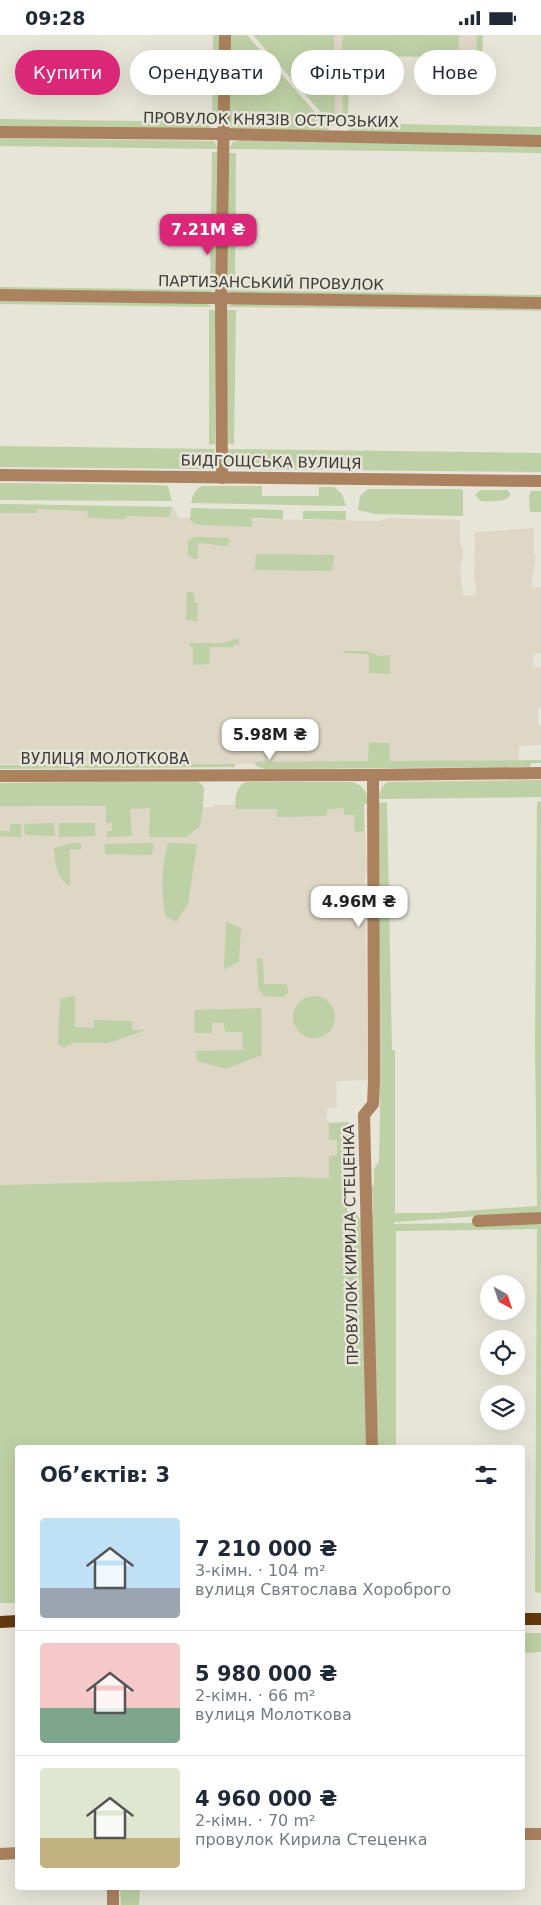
<!DOCTYPE html>
<html lang="uk">
<head>
<meta charset="utf-8">
<style>
	body { margin:0; font-family:"DejaVu Sans",sans-serif; background:#f6f6f7; color:#1f2937; height:100vh; display:flex; flex-direction:column; font-size:19px; white-space:nowrap }
	* { box-sizing:border-box; margin:0 }
	p { font-size:16px; color:#747a83 }
	.icon { flex:none; width:28px; height:28px; fill:none; stroke:currentColor; stroke-width:2; stroke-linecap:round; stroke-linejoin:round }
	.map { position:relative; flex:1; overflow:hidden }
	.details { position:absolute; left:15px; top:1410px; width:510px; height:445px; display:flex; flex-direction:column; background:#fff; border-radius:5px; box-shadow:0 5px 20px #0002 }
	.details>* { flex:none }
	.guide { position:absolute; left:15px; top:15px; width:511px; height:45px; display:flex; gap:10px }
	.needle { width:32px; rotate:140deg }
	.controls { position:absolute; left:480px; top:1240px; display:grid; gap:10px }
	.controls a { display:grid; place-items:center; width:45px; height:45px; border-radius:50%; background:#fff; box-shadow:0 5px 20px #0002; font-size:25px }
	.price { position:absolute; translate:-50% -42px; padding:0 11px; border-radius:10px; background:#fff; color:#222; font-size:16px; line-height:32px; filter:drop-shadow(0 1px 2px #0008) }
	.price::after { content:''; position:absolute; left:50%; top:30px; width:15px; height:11px; margin-left:-8px; background:inherit; clip-path:polygon(0 0,100% 0,50% 100%) }
	.price.current { background:#db2777; color:#fff }
	ul { padding:0; list-style:none }
	li { display:flex; align-items:center; gap:15px; height:125px; padding:0 25px }
	li+li { border-top:1px solid #e0e1e3 }
	li span { display:grid; place-items:center; flex:none; width:140px; height:100px; border-radius:5px; color:#555 }
	li>.icon { margin-inline-start:auto }
	span .icon { width:60px; height:60px; fill:#fffc; stroke-width:1 }
	li b { font-size:21px }
	h2 { display:flex; justify-content:space-between; align-items:center; height:60px; padding:0 25px; font-size:21px }
	.chip { padding:0 18px; border-radius:22px; background:#fff; box-shadow:0 5px 20px #0002; font-size:18px; line-height:45px }
	.chip.current { background:#db2777; color:#fff }
	.status { display:flex; justify-content:space-between; align-items:center; height:35px; padding:0 25px; background:#fff; direction:ltr }
	.status svg { height:14px; fill:currentColor }
	.map>svg:first-child { display:block }
	.built { fill:#ded7c5 }
	.green { fill:#bed0a5 }
	.lines { fill:none; stroke-linecap:round; stroke-linejoin:round }
	.minor { stroke:#aa825f; stroke-width:12 }
	.major { stroke:#61390e; stroke-width:12 }
	.labels { text-anchor:middle; stroke-width:5; stroke-linejoin:round; paint-order:stroke }
	.street-label { font-size:15px; fill:#3d3b37; stroke:#e7e4d8 }
</style>
</head>
<body>
<div class="status"><b>09:28</b><svg viewBox="0 0 49 12"><path d="M0 12V9h3v3zM5 12V6h3v6zM10 12V3h3v9zM15 12V0h3v12zM26 1h20v11H26zM47 4h2v5h-2z"/></svg></div>
<div class="map">
<svg width="541" height="1870" viewBox="0 0 541 1870">
	<rect width="100%" height="100%" fill="#e7e4d8"/>
	<g class="built">
		<polygon points="330,0 483,0 482,22 349,21 348,88 331,88"/>
		<polygon points="0,469 173,472 179,483 380,486 389,483 460,485 460,508 463,514 463,525 460,531 463,561 477,560 474,541 475,497 534,493 534,520 536,520 531,552 541,552 541,618 533,619 533,632 541,633 541,672 538,673 538,690 541,691 541,710 519,711 519,725 226,729 0,729"/>
		<polygon points="364,769 367,836 365,845 368,1045 336,1046 337,1073 328,1073 326,1085 329,1085 329,1105 337,1105 337,1121 329,1121 330,1143 289,1142 0,1150 0,771 202,772 214,772 214,770"/>
	</g>
	<g class="green">
		<polygon points="213,0 221,0 219,80 216,86 207,95 0,93 0,84 207,87 212,83"/>
		<polygon points="228,0 247,0 330,94 328,95 233,95 228,86"/>
		<polygon points="253,0 334,0 335,85 333,91"/>
		<polygon points="344,0 459,0 458,21 476,21 477,0 483,0 482,22 349,21 348,88 541,92 541,101 350,97 347,93 343,85 342,6"/>
		<polygon points="0,103 214,106 218,114 0,111"/>
		<polygon points="239,105 541,110 541,118 229,114 233,107"/>
		<polygon points="212,117 217,117 215,252 210,252"/>
		<polygon points="228,118 236,118 235,252 226,252"/>
		<polygon points="0,252 214,255 207,258 0,256"/>
		<polygon points="227,255 541,260 541,263 230,258"/>
		<polygon points="0,266 206,268 212,272 0,269"/>
		<polygon points="234,268 541,272 541,276 227,272"/>
		<polygon points="209,275 215,275 216,279 215,409 209,410"/>
		<polygon points="226,275 236,275 234,410 228,408"/>
		<path d="M 0,411 L 214,414 C 214,423 214,430 206,434 L 0,432 Z"/>
		<polygon points="227,414 541,418 541,437 237,434 229,427"/>
		<polygon points="0,448 156,450 168,451 172,466 0,465"/>
		<path d="M 203,451 L 262,451 L 262,461 L 319,461 L 319,452 L 334,452 L 342,459 L 346,471 L 191,468 C 193,460 195,453 203,451 Z"/>
		<polygon points="368,454 461,454 463,456 463,481 375,479 358,475 360,461"/>
		<path d="M 480,455 L 507,455 L 510,458 L 510,461 C 503,468 491,466 481,466 L 475,460 Z"/>
		<polygon points="531,456 541,456 541,477 530,477 529,461"/>
		<polygon points="0,469 171,472 169,482 126,481 126,484 88,483 87,476 37,474 37,478 0,478"/>
		<polygon points="191,473 283,475 283,484 252,483 252,492 202,490 195,489 190,485"/>
		<polygon points="303,476 346,476 346,485 303,484"/>
		<polygon points="194,502 229,503 228,511 198,508 198,523 194,524 188,520 188,506"/>
		<polygon points="256,519 334,520 332,536 255,535"/>
		<polygon points="187,557 192,557 195,561 194,567 198,568 197,586 186,585"/>
		<polygon points="239,603 239,610 234,609 234,612 210,612 209,629 193,630 193,612 190,612 190,608 223,608"/>
		<polygon points="343,616 366,616 380,621 390,620 390,639 369,638 369,619 343,618"/>
		<polygon points="369,707 389,708 390,726 541,725 541,728 531,728 530,732 266,734 258,732 253,727 368,726"/>
		<polygon points="235,729 235,732 0,734 0,730"/>
		<polygon points="541,745 541,762 378,764 382,752 387,747"/>
		<polygon points="196,746 201,749 204,753 203,772 200,791 186,802 149,802 150,773 130,774 132,801 107,802 107,796 112,796 112,788 106,788 106,771 0,771 0,748"/>
		<path d="M 245,747 L 353,747 C 363,751 368,757 367,768 L 364,769 L 364,796 L 355,797 L 354,780 L 344,780 L 344,773 L 327,774 L 327,781 L 277,782 L 277,774 L 236,774 C 234,764 236,753 245,747 Z"/>
		<polygon points="541,766 541,1177 394,1187 394,1189 541,1187 541,1558 535,1557 537,1194 396,1196 396,1412 378,1412 371,1179 373,1178 372,1152 374,1149 374,1134 379,1126 380,1081 378,768 387,767 392,1015 395,1015 395,1178 434,1178 537,1171 535,1007 537,767"/>
		<polygon points="54,788 55,801 25,800 24,789"/>
		<polygon points="59,788 95,788 95,801 59,802"/>
		<polygon points="10,789 21,789 21,802 0,801 0,796 10,796"/>
		<path d="M 72,808 L 81,808 L 81,814 L 70,815 L 70,851 C 56,843 55,828 54,813 Z"/>
		<polygon points="154,808 152,820 105,819 105,809"/>
		<path d="M 168,808 L 197,809 L 188,869 L 176,887 L 165,881 C 162,856 161,833 168,808 Z"/>
		<polygon points="226,887 241,893 239,927 224,934"/>
		<polygon points="257,923 263,924 264,949 287,949 288,958 284,962 264,961 258,953"/>
		<polygon points="75,960 75,992 94,993 94,985 132,986 132,995 146,995 109,1008 72,1008 64,1013 58,1009 60,964"/>
		<circle cx="314" cy="982" r="21"/>
		<polygon points="261,973 262,1020 226,1034 197,1026 196,1016 243,1015 242,997 225,997 224,988 212,988 212,998 195,998 194,975"/>
		<polygon points="348,1087 354,1093 356,1132 342,1132 342,1142 347,1143 347,1176 357,1179 361,1187 367,1412 18,1412 17,1568 0,1568 0,1150 289,1142 329,1143 329,1121 337,1120 337,1105 329,1105 329,1088"/>
		<polygon points="523,1598 541,1598 541,1617 523,1618"/>
		<polygon points="120,1853 140,1853 139,1870 121,1870"/>
	</g>
	<g class="lines">
		<g class="minor">
			<polyline points="0,97 223,99 541,106"/>
			<polyline points="0,260 541,268"/>
			<polyline points="0,440 541,446"/>
			<polyline points="222,443 221,264 225,0"/>
			<polyline points="0,741 373,740 541,738"/>
			<polyline points="478,1186 541,1183"/>
			<polyline points="372,1412 364,1080 373,1069 374,1046 373,740"/>
			<polyline points="522,1799 541,1799"/>
			<polyline points="0,1819 18,1818"/>
			<polyline points="113,1870 113,1852"/>
		</g>
		<g class="major">
			<polyline points="522,1584 541,1584"/>
			<polyline points="0,1587 18,1586"/>
		</g>
	</g>
	<g class="labels">
		<g class="street-label">
			<text transform="translate(271 85) rotate(1)" y="5">ПРОВУЛОК КНЯЗІВ ОСТРОЗЬКИХ</text>
			<text transform="translate(271 248) rotate(1)" y="5">ПАРТИЗАНСЬКИЙ ПРОВУЛОК</text>
			<text transform="translate(271 427) rotate(1)" y="5">БИДГОЩСЬКА ВУЛИЦЯ</text>
			<text x="105" y="729">ВУЛИЦЯ МОЛОТКОВА</text>
			<text transform="translate(351 1210) rotate(-91)" y="5">ПРОВУЛОК КИРИЛА СТЕЦЕНКА</text>
		</g>
	</g>
</svg>
<div class="controls">
<a><svg class="needle" viewBox="-14 -14 28 28"><path d="M0-13l5 13h-10z" fill="#e53935"/><path d="M0 13l5-13h-10z" fill="#747a83"/></svg></a>
<a><svg class="icon" aria-label="locate" viewBox="0 0 24 24"><circle cx="12" cy="12" r="6"/><path d="M12 2v4M12 18v4M2 12h4M18 12h4"/></svg></a>
<a><svg class="icon" aria-label="layers" viewBox="0 0 24 24"><path d="M12 4l9 5-9 5-9-5zM3 14l9 5 9-5"/></svg></a>
</div>
<b class="price current" style="left:208px;top:221px">7.21M ₴</b>
<b class="price" style="left:270px;top:726px">5.98M ₴</b>
<b class="price" style="left:359px;top:893px">4.96M ₴</b>
<div class="guide">
<a class="chip current">Купити</a>
<a class="chip">Орендувати</a>
<a class="chip">Фільтри</a>
<a class="chip">Нове</a>
</div>
<section class="details">
<h2>Об’єктів: 3<svg class="icon" aria-label="filters" viewBox="0 0 24 24"><path d="M4 7h16M4 17h16"/><circle cx="9" cy="7" r="2"/><circle cx="15" cy="17" r="2"/></svg></h2>
<ul>
<li><span style="background:linear-gradient(#bfe0f5 70%,#9aa5b1 0)"><svg class="icon" aria-label="home" viewBox="0 0 24 24"><path d="M3 11l9-7 9 7M6 9v11h12V9"/></svg></span><div><b>7 210 000 ₴</b><p>3-кімн. · 104 m²</p><p>вулиця Святослава Хороброго</p></div></li>
<li><span style="background:linear-gradient(#f6c9c9 65%,#7fa58c 0)"><svg class="icon" aria-label="home" viewBox="0 0 24 24"><path d="M3 11l9-7 9 7M6 9v11h12V9"/></svg></span><div><b>5 980 000 ₴</b><p>2-кімн. · 66 m²</p><p>вулиця Молоткова</p></div></li>
<li><span style="background:linear-gradient(#dfe7d0 70%,#c2b280 0)"><svg class="icon" aria-label="home" viewBox="0 0 24 24"><path d="M3 11l9-7 9 7M6 9v11h12V9"/></svg></span><div><b>4 960 000 ₴</b><p>2-кімн. · 70 m²</p><p>провулок Кирила Стеценка</p></div></li>
</ul>
</section>
</div>
</body>
</html>
